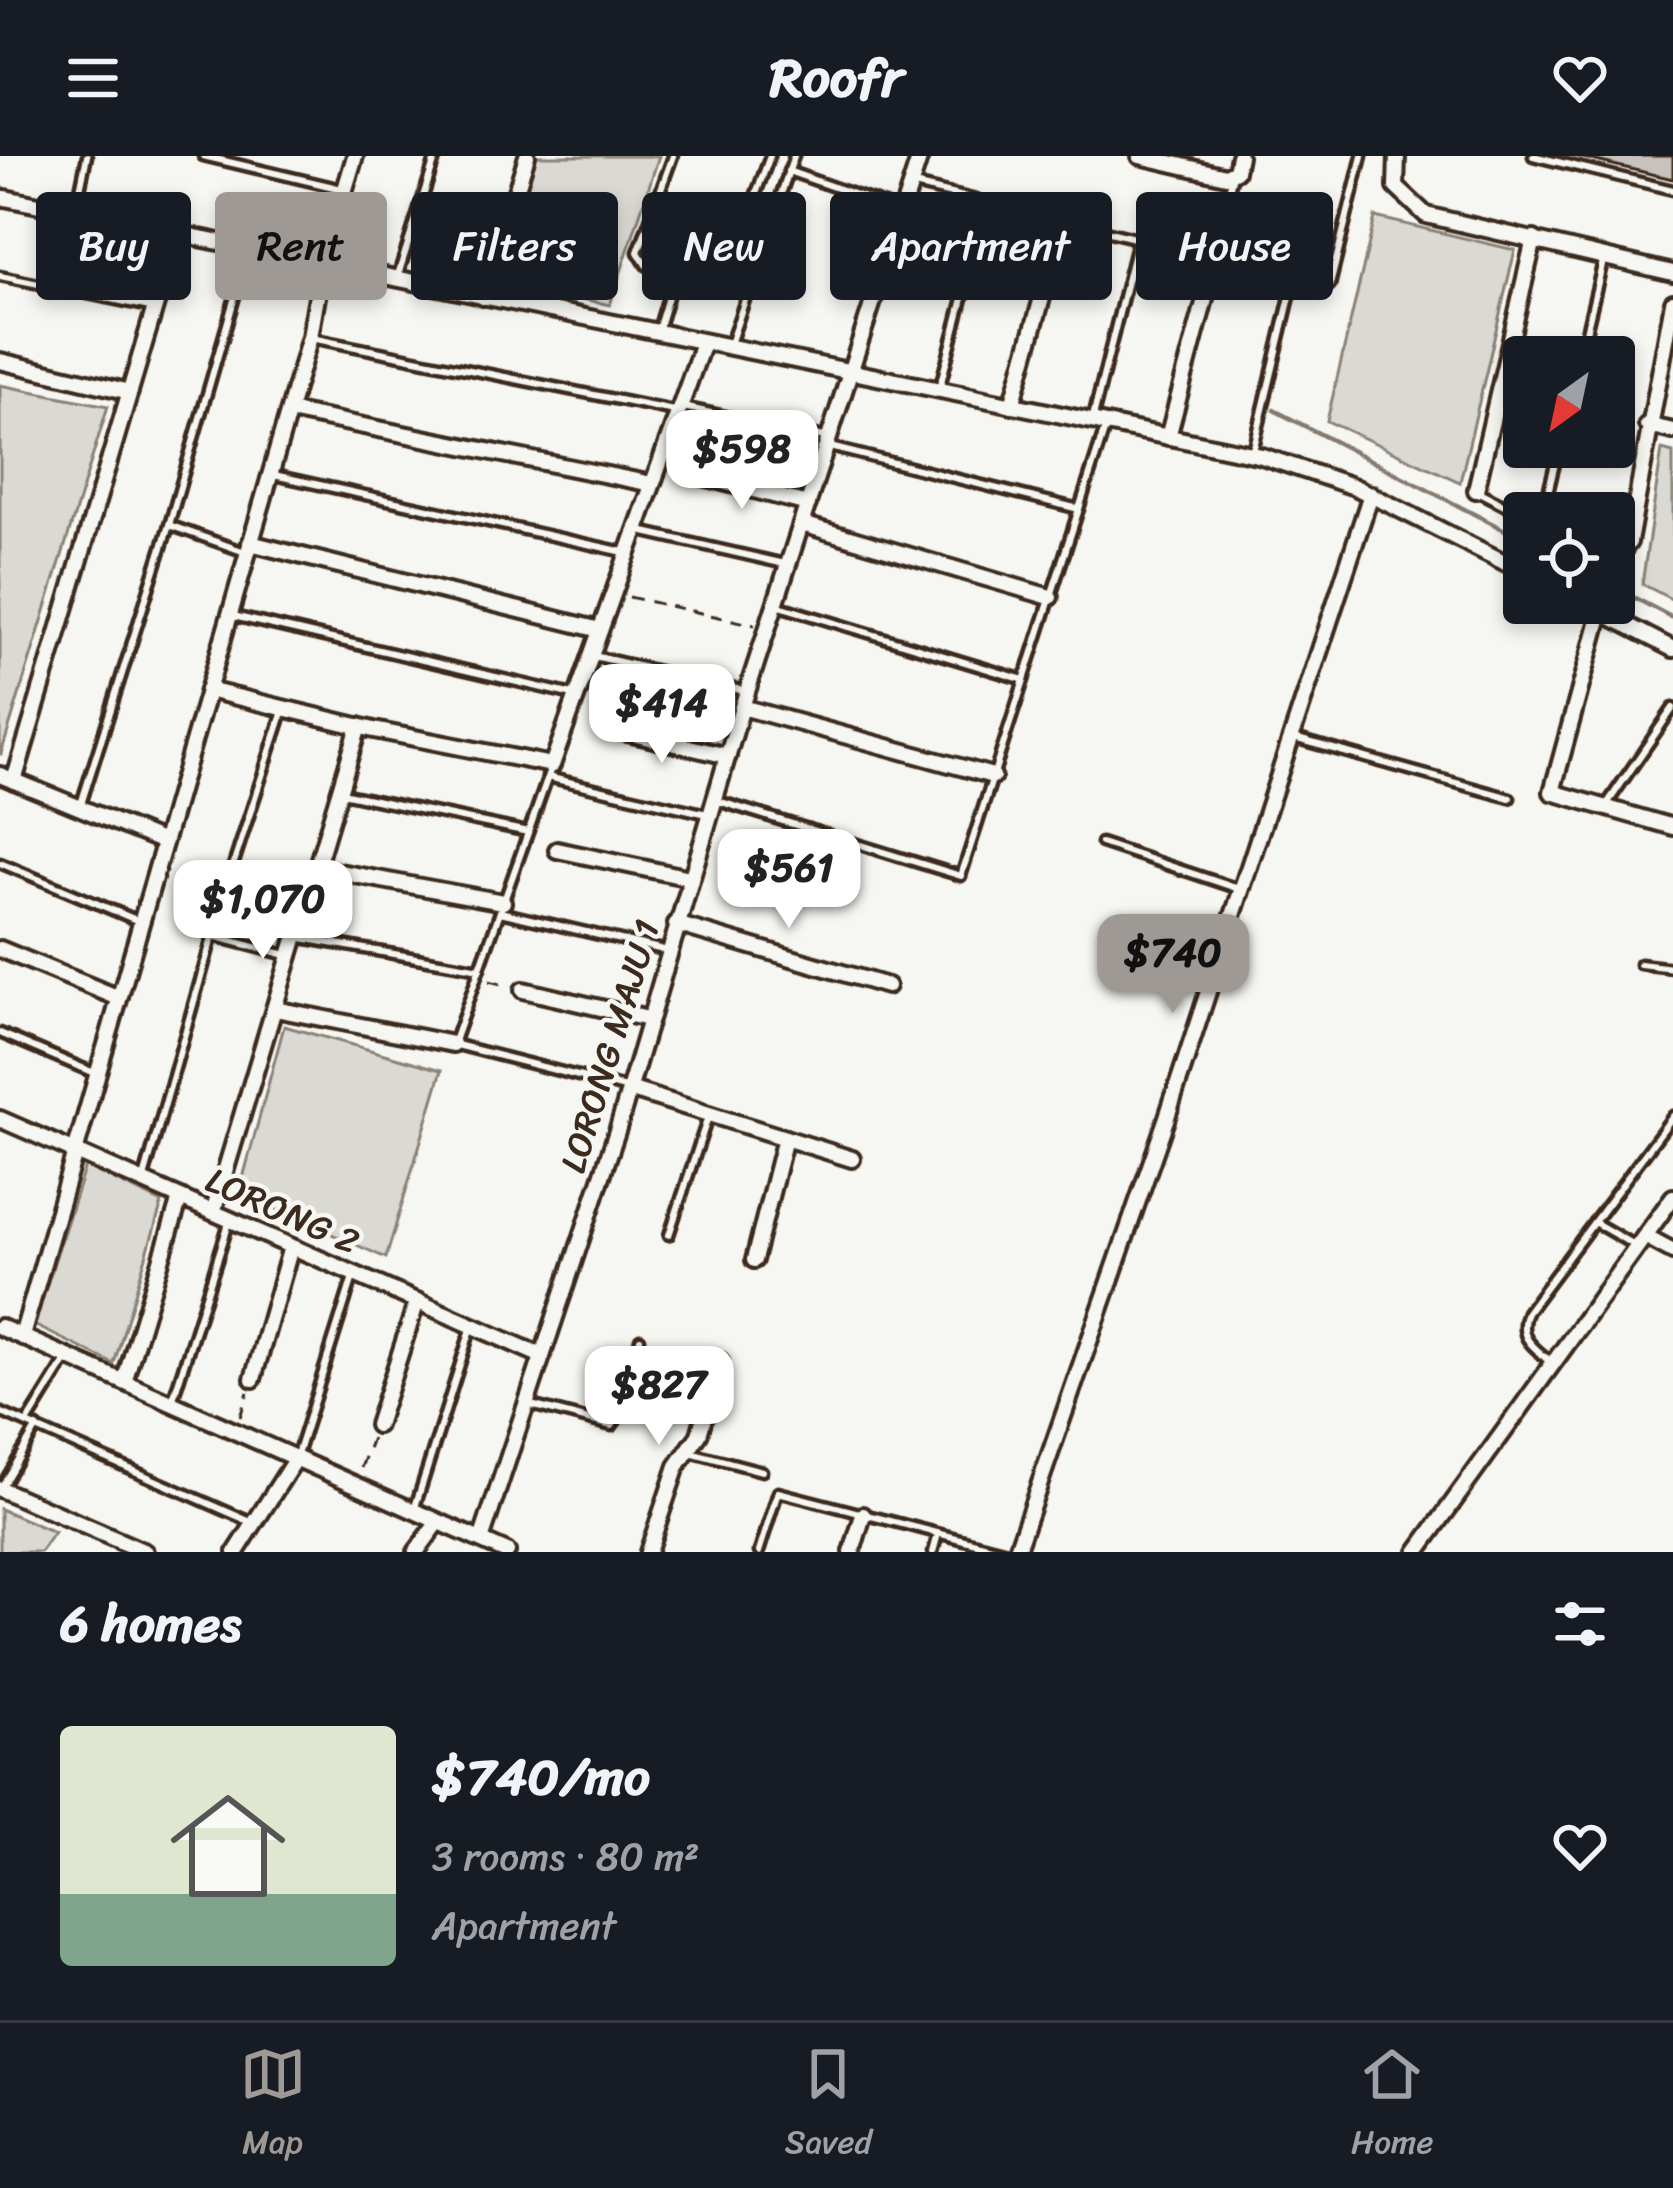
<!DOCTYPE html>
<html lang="en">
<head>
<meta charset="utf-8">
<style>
	body { margin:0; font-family:Sriracha,sans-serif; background:#242831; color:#f1f3f6; height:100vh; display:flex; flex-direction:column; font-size:45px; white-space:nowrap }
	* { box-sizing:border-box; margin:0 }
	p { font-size:39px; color:#9ea1a6 }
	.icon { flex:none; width:66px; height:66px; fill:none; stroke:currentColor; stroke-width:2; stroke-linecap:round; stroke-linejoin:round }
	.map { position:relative; height:1396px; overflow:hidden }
	.details { display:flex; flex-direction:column; background:#171b24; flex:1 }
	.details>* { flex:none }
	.banner { position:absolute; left:36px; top:36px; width:1602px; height:108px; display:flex; gap:24px }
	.needle { width:78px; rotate:213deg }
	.tools { position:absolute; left:1503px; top:180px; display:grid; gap:24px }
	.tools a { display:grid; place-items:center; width:132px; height:132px; border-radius:12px; background:#171b24; box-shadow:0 6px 18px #0003; font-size:60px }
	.price { position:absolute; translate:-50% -102px; padding:0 27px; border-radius:24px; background:#fff; color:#222; font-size:39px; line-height:78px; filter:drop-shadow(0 3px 6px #0008) }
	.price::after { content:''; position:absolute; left:50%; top:72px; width:36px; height:27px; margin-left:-18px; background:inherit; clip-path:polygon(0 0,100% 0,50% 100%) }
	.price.on { background:#9f9995; color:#111 }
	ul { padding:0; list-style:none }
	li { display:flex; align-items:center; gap:36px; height:300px; padding:0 60px }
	li span { display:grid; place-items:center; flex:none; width:336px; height:240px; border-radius:12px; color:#555 }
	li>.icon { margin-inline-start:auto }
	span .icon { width:144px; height:144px; fill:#fffc; stroke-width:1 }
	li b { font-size:51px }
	h2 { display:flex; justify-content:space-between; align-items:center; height:144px; padding:0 60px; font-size:51px }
	.chip { padding:0 42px; border-radius:12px; background:#171b24; box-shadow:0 6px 18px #0003; font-size:42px; line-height:108px }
	.chip.on { background:#9f9995; color:#111 }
	header { display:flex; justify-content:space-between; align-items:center; height:156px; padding:0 60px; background:#171b24; font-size:54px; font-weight:700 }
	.tabs { display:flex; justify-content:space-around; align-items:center; height:168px; border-top:3px solid #363941; background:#171b24; font-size:33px; color:#9ea1a6 }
	.tabs a { display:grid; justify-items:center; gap:6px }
	.tabs .on { color:#9f9995 }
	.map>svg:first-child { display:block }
	.green { fill:#dad9d3; stroke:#8a8278; stroke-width:3 }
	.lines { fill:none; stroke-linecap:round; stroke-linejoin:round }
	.stream { stroke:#857a71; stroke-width:4.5 }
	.building { fill:#c8c3be; stroke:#3b2a1e; stroke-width:3 }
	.lane-casing { stroke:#3b2a1e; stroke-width:15 }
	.street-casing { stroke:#3b2a1e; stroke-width:22 }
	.path { stroke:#3b2a1e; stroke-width:3; stroke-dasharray:12 9; stroke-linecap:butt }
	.lane { stroke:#f6f6f2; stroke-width:6 }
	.street { stroke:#f6f6f2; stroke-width:14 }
	.labels { text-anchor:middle; stroke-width:9; stroke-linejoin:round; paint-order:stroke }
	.street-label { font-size:36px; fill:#3b2a1e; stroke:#f6f6f2 }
</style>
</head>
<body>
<header><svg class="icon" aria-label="menu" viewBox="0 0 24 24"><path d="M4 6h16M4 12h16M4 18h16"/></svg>Roofr<svg class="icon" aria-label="heart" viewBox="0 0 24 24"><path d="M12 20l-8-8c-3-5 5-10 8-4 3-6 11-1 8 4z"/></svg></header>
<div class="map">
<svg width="1673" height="1396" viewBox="0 0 1673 1396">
	<rect width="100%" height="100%" fill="#f6f6f2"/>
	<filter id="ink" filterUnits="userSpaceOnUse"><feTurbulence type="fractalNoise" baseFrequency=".00833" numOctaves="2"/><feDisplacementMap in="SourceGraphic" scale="24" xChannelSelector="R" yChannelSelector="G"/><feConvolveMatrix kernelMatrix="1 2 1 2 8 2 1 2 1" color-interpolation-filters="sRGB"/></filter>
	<g filter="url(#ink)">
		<g class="green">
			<polygon points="527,0 659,0 610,149 489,123"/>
			<polygon points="1375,61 1515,94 1460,326 1327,265"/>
			<polygon points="0,229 108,250 1,598 0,598"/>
			<polygon points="1662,294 1673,297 1673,444 1642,428"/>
			<polygon points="284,870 442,914 386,1102 239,1037"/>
			<polygon points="85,1010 162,1047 114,1208 34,1169"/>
			<polygon points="0,1353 54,1376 40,1396 0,1396"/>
		</g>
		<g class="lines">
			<g class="stream">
				<polyline points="1274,254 1524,384"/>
				<polyline points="1614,431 1673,462"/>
			</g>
		</g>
		<polygon class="building" points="1575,0 1673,0 1673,23"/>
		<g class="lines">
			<g class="lane-casing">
				<g id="lane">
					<polyline points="203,0 342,33"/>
					<polyline points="673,0 638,96 646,109 673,124"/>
					<polyline points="1533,0 1673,34"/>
					<polyline points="788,15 899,54"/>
					<polyline points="914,29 1330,129 1362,0"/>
					<polyline points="76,53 87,0"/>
					<polyline points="1212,103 1233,19"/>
					<polyline points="0,120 155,152"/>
					<polyline points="397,122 436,0"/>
					<polyline points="658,174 673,124 706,132 723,127 770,0"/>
					<polyline points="311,182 674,255"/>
					<polyline points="730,188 794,0"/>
					<polyline points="1580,201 1604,101"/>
					<polyline points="940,230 988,47"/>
					<polyline points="683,251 829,282"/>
					<polyline points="1093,261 1137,85"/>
					<polyline points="830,291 1079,353"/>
					<polyline points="1253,295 1294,124"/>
					<polyline points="274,319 624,396"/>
					<polyline points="1479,336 1524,359"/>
					<polyline points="1543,357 1559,291"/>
					<polyline points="169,369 245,396"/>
					<polyline points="640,375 785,408"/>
					<polyline points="776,449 1024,524"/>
					<polyline points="229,459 573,539"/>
					<polyline points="594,500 745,535"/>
					<polyline points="1294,582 1510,642"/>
					<polyline points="551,612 453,888 629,933"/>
					<polyline points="547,621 707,658"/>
					<polyline points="342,637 528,676"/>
					<polyline points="718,645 961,720 1105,272"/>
					<polyline points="81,648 169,369 249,92"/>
					<polyline points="1607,648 1673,552"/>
					<polyline points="1101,687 1239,733"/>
					<polyline points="0,707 141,766"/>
					<polyline points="500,756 668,795"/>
					<polyline points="213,780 290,800"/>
					<polyline points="296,781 480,813"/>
					<polyline points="1640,808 1673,812"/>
					<polyline points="0,877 94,917"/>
					<polyline points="144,1022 229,722 284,552"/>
					<polyline points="1594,1066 1637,1091"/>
					<polyline points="669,1079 709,958"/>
					<path d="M 1550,1205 C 1532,1190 1517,1181 1527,1156 L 1673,960"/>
					<polyline points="173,1243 229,1067"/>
					<polyline points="527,1248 612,1270 617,1263 640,1183"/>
					<polyline points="0,1256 253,1367"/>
					<polyline points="27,1267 66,1204"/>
					<polyline points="690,1296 762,1315"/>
					<polyline points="296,1302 353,1121"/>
					<polyline points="2,1330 37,1271"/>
					<polyline points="415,1351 472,1170"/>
					<polyline points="759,1396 778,1336 1011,1396"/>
					<polyline points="933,1396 938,1378"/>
				</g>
			</g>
			<g class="street-casing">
				<g id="street">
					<polyline points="1140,0 1226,20 1236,15 1239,0"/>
					<polyline points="1397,0 1396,31 1426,59 1673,117"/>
					<polyline points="0,41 1262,300 1355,331 1524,416"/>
					<polyline points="483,141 527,0"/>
					<polyline points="0,205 130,236"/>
					<polyline points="1012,249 1054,99"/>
					<polyline points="289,255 652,328"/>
					<polyline points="1647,269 1673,275"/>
					<polyline points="1168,281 1205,143"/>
					<polyline points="688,317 808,348"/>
					<polyline points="1476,334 1534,83"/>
					<polyline points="802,368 1050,441"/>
					<polyline points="250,387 600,474"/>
					<polyline points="1617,403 1629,386 1673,146"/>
					<polyline points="1584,447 1673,493"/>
					<polyline points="1601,456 1552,636 1673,671"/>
					<polyline points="208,534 374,574 552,609 703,187"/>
					<polyline points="742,551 993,620"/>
					<polyline points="606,572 728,600"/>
					<polyline points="0,619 164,686"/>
					<polyline points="14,625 177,77"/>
					<polyline points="557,694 690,722"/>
					<polyline points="317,712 503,746"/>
					<polyline points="676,768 887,830"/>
					<polyline points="0,793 119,842"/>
					<polyline points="523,834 648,863"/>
					<polyline points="275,853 453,888"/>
					<polyline points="629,933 852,1003"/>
					<polyline points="0,963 542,1200"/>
					<polyline points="213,1056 359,570"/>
					<polyline points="1645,1080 1673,1095"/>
					<polyline points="754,1104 785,982"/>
					<polyline points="0,1171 507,1396"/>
					<polyline points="22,1180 310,181 323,106 355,0"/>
					<polyline points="253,1223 291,1091"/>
					<polyline points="124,1226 180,1042"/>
					<polyline points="377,1269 417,1145"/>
					<polyline points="0,1333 145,1396"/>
					<polyline points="481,1384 618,972 742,551 920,0"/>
					<polyline points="236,1396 296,1302"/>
					<polyline points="416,1396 438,1366"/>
					<polyline points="648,1396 677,1310 699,1279 720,1205"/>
					<polyline points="852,1396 863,1359"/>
					<polyline points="1016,1396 1167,961 1371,338"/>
					<polyline points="1417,1396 1673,1041"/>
				</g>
			</g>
			<g class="path">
				<polyline points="629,441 755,469"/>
				<polyline points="489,825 509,830"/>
				<polyline points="240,1261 248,1236"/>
				<polyline points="361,1312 372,1282"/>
			</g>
			<use href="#lane" class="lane"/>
			<use href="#street" class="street"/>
		</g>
	</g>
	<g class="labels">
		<g class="street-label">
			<text transform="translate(609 890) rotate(-73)" y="13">LORONG MAJU 1</text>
			<text transform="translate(283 1054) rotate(24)" y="13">LORONG 2</text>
		</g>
	</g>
</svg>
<div class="tools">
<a><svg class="needle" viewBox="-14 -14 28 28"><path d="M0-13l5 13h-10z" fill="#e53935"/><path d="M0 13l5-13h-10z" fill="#9ea1a6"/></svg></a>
<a><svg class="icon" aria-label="locate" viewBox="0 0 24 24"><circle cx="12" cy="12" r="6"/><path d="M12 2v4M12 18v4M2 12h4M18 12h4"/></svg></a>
</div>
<b class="price" style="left:742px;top:356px">$598</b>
<b class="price" style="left:662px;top:610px">$414</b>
<b class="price" style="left:789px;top:775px">$561</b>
<b class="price" style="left:263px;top:806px">$1,070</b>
<b class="price on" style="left:1173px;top:860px">$740</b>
<b class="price" style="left:659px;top:1292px">$827</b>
<div class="banner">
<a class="chip">Buy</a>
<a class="chip on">Rent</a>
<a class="chip">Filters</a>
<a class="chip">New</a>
<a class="chip">Apartment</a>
<a class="chip">House</a>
</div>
</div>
<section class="details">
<h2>6 homes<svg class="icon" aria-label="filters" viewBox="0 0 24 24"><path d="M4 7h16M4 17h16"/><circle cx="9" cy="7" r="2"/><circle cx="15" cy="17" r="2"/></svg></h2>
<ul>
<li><span style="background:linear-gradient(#dfe7d0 70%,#7fa58c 0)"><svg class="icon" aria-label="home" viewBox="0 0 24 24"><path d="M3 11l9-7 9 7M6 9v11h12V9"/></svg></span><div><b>$740/mo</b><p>3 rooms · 80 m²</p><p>Apartment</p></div><svg class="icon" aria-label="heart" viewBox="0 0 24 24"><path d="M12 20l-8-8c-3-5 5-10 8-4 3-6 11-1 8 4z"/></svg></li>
</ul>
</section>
<nav class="tabs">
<a class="on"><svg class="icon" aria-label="map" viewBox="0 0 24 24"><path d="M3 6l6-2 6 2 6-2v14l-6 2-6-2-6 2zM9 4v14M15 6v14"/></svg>Map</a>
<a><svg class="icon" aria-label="saved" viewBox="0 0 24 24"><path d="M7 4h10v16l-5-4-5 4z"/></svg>Saved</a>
<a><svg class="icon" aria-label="home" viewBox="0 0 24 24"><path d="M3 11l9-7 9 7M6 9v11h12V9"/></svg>Home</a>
</nav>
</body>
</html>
